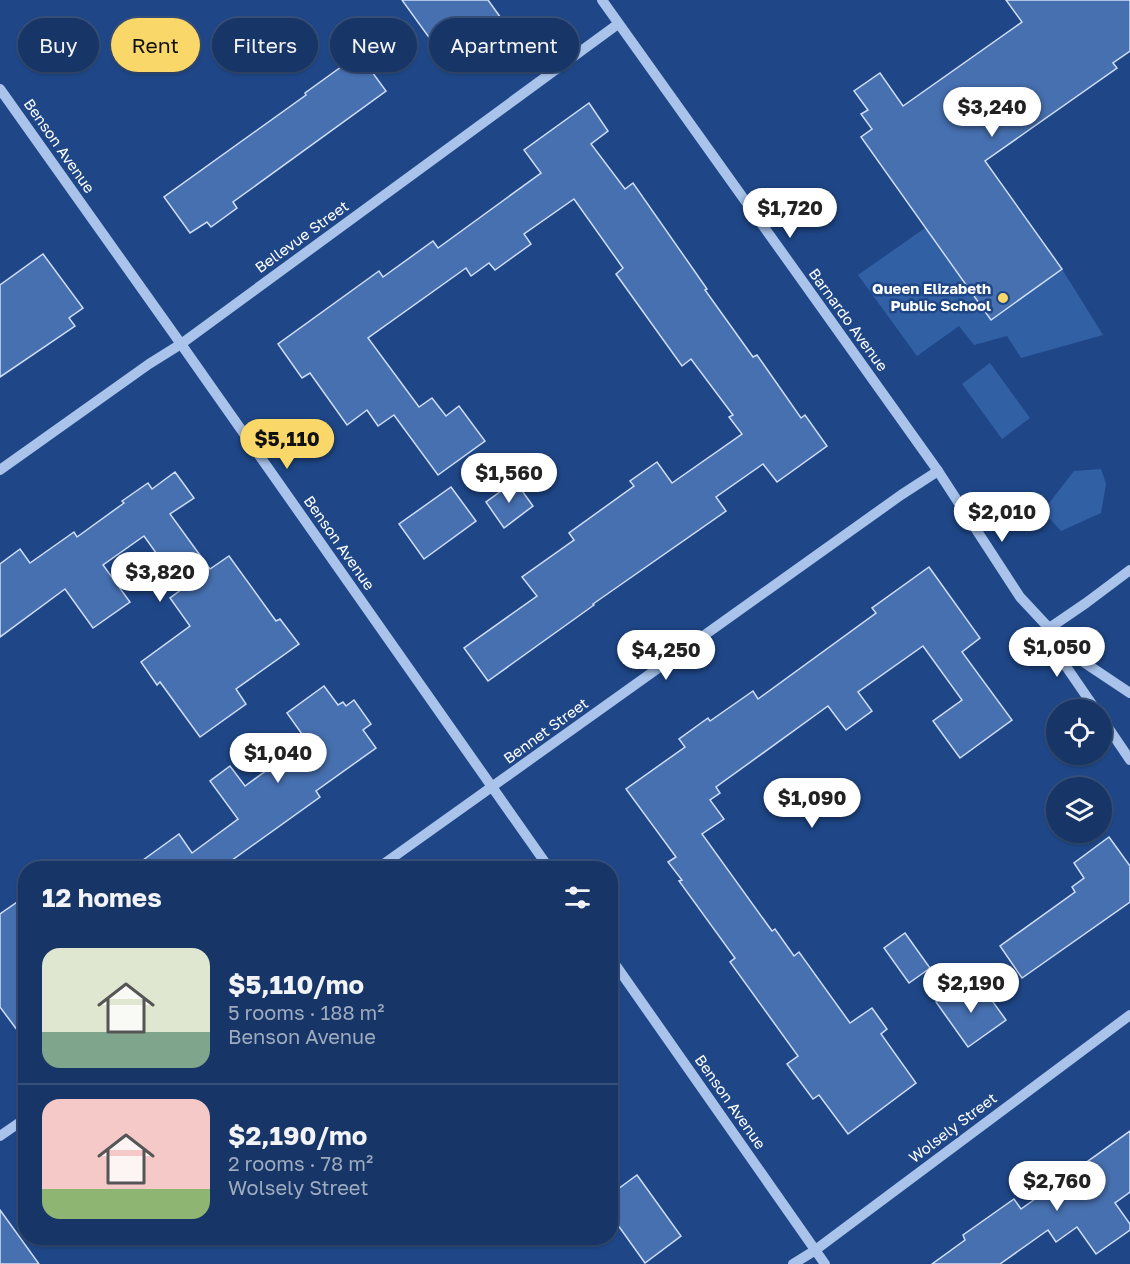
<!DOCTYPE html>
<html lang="en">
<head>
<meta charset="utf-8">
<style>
	body { margin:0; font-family:"Golos Text",sans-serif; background:#24406f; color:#f1f3f6; height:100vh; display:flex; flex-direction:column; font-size:22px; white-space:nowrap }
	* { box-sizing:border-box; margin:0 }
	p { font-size:20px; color:#9eabbf }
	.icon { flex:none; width:33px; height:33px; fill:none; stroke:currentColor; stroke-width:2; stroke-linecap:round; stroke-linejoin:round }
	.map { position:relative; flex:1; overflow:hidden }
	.sheet { position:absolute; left:18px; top:861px; width:600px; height:384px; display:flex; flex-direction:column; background:#173566; border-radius:24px; box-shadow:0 2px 4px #0004,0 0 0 2px #36507a }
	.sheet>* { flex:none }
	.hud { position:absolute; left:18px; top:18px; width:600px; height:54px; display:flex; gap:12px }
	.buttons { position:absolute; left:1046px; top:699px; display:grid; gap:12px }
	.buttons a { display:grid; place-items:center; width:66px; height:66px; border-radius:50%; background:#173566; box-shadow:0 2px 4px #0004,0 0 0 2px #36507a; font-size:30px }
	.price { position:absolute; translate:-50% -51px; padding:0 14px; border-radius:21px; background:#fff; color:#222; font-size:20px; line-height:39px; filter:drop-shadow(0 2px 3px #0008) }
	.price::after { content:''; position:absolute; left:50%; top:36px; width:18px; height:14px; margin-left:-9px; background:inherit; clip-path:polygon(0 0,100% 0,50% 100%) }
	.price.on { background:#f9d768; color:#111 }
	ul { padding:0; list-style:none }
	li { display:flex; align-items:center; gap:18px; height:150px; padding:0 24px }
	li+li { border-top:2px solid #36507a }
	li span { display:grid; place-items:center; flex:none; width:168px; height:120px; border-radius:18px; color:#555 }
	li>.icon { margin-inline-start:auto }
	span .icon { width:72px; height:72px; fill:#fffc; stroke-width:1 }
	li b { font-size:26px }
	h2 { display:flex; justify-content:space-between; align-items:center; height:72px; padding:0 24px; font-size:26px }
	.tag { padding:0 21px; border-radius:27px; background:#173566; box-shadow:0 2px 4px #0004,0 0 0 2px #36507a; font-size:21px; line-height:54px }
	.tag.on { background:#f9d768; color:#111 }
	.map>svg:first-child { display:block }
	.green { fill:#3260a5 }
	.building { fill:#4770b0; stroke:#cedef8; stroke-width:1.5 }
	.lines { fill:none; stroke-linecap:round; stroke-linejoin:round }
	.minor { stroke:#a9c3eb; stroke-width:10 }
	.poi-dot { fill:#f9d768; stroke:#1f4788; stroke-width:2 }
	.labels { text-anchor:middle; stroke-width:5; stroke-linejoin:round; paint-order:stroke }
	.street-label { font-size:15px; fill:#fff; stroke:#1f4788 }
	.poi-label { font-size:15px; font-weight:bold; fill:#fff; stroke:#1f4788; text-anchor:end }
</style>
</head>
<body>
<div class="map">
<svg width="1130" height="1264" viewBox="0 0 1130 1264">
	<rect width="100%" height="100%" fill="#1f4788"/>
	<g class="green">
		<polygon points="925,228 990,320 1062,269 1103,335 1021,358 1007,336 974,345 959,326 917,356 858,275"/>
		<polygon points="990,363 1030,418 1002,439 962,384"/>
		<polygon points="1101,469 1106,484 1101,513 1061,531 1043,511 1074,471"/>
	</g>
	<g class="building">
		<polygon points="402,0 488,0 511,32 468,64 454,44 441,54"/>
		<polygon points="1006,0 1130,0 1130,51 1113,63 1117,68 985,161 1062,269 991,320 861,137 872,129 861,114 868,110 854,91 880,73 903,106 1022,22"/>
		<polygon points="359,54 386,91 233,202 237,208 211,227 207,222 190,233 164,197 306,95 305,93"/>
		<polygon points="589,103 608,131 591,144 625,189 633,183 707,289 705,290 753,357 757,355 801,418 805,415 827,446 777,482 763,464 716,497 726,511 593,604 594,605 488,681 464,648 537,596 522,577 574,540 569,533 634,486 630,481 657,462 672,483 742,434 729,417 733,415 691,359 682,366 616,274 623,268 574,199 524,234 531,244 495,270 489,263 471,276 466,268 368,338 419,407 432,398 446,416 459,406 485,441 438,475 394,415 378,426 367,410 347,425 310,373 302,378 278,344 379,271 383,277 433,241 438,248 541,173 524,150"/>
		<polygon points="43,254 83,308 69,318 75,326 0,377 0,285"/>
		<polygon points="175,472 194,498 170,514 210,569 229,556 276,621 280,619 299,644 236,689 246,704 200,737 160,682 157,685 141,662 190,626 170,598 182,589 144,536 103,565 130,602 93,628 65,589 0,637 0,564 20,549 30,563 74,532 77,537 124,503 122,501 148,483 152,489"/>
		<polygon points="515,481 533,506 504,528 486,502"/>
		<polygon points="451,487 476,521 424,559 399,524"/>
		<polygon points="929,567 980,638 962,652 1012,720 960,758 933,721 962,700 923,646 858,692 872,711 846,730 828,706 716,787 720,793 710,800 724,819 702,834 772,931 775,929 794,956 799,952 850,1023 872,1008 887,1029 881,1034 916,1083 848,1134 819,1095 813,1099 787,1064 798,1056 730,962 735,958 679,881 682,880 668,862 676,857 626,789 685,747 679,739 708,718 710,721 753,691 758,699 876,613 872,608"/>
		<polygon points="324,686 338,705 343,702 346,706 354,700 371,724 363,730 376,748 316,791 320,797 221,868 132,868 179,834 192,853 238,819 210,781 230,766 245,786 307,741 287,713"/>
		<polygon points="1109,837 1130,866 1130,902 1022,978 1000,946 1075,892 1072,887 1084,878 1074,863"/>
		<polygon points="26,896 26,1042 0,1007 0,914"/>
		<polygon points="905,933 930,968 909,983 884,948"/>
		<polygon points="959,985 969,999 983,988 1006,1020 968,1047 936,1002"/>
		<polygon points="1130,1131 1130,1192 1115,1203 1130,1224 1130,1230 1096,1254 1077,1227 1056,1242 1048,1230 1000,1264 932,1264 965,1240 963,1235 1014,1199 1021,1209"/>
		<polygon points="637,1175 681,1236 645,1263 610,1214 610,1195"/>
		<polygon points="0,1210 39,1264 0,1264"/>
	</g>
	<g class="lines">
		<g class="minor">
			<polyline points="602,0 938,471 1020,597 1076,657 1130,693"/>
			<polyline points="0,89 181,344 549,868"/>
			<polyline points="0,470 149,364 181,344 618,24"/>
			<polyline points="1048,629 1086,603 1130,570"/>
			<polyline points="1052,637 1065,665 1096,710"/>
			<polyline points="1101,717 1130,760"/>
			<polyline points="378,868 901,495 938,471"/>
			<polyline points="610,957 825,1264"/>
			<polyline points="0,1136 26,1118"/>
			<polyline points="793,1264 814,1251 1130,1015"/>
		</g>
	</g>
	<circle class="poi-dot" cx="1003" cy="298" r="6"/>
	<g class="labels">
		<g class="street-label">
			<text transform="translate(59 146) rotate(55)" y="5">Benson Avenue</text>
			<text transform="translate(302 237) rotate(-36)" y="5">Bellevue Street</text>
			<text transform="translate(848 320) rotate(54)" y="5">Barnardo Avenue</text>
			<text transform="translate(339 543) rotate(55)" y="5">Benson Avenue</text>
			<text transform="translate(546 731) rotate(-36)" y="5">Bennet Street</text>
			<text transform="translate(730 1102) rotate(55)" y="5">Benson Avenue</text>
			<text transform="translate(953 1128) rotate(-37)" y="5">Wolsely Street</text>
		</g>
		<g class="poi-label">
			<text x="991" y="294">Queen Elizabeth<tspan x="991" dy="17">Public School</tspan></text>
		</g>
	</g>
</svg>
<div class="buttons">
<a><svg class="icon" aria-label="locate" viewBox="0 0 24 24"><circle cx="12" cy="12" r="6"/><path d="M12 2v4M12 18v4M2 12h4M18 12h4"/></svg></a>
<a><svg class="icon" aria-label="layers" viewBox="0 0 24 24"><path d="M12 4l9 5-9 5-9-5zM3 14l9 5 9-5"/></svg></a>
</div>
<b class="price" style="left:992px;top:138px">$3,240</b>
<b class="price" style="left:790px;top:239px">$1,720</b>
<b class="price on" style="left:287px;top:470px">$5,110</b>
<b class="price" style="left:509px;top:504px">$1,560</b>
<b class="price" style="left:1002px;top:543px">$2,010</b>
<b class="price" style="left:160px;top:603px">$3,820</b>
<b class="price" style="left:1057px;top:678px">$1,050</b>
<b class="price" style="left:666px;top:681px">$4,250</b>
<b class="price" style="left:278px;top:784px">$1,040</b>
<b class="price" style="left:812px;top:829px">$1,090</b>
<b class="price" style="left:971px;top:1014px">$2,190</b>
<b class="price" style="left:1057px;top:1212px">$2,760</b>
<div class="hud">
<a class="tag">Buy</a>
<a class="tag on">Rent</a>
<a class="tag">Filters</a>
<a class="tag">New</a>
<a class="tag">Apartment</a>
</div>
<section class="sheet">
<h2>12 homes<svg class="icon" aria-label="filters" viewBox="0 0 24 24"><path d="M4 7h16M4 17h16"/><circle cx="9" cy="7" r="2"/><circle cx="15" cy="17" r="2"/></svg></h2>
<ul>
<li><span style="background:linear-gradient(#dfe7d0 70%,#7fa58c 0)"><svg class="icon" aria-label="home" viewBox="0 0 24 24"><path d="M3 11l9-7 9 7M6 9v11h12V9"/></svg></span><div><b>$5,110/mo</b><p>5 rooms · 188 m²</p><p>Benson Avenue</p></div></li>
<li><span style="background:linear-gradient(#f6c9c9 75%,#8fb573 0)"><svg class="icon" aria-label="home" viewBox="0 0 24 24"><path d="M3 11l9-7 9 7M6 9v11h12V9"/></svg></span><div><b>$2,190/mo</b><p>2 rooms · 78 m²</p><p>Wolsely Street</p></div></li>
</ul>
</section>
</div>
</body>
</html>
